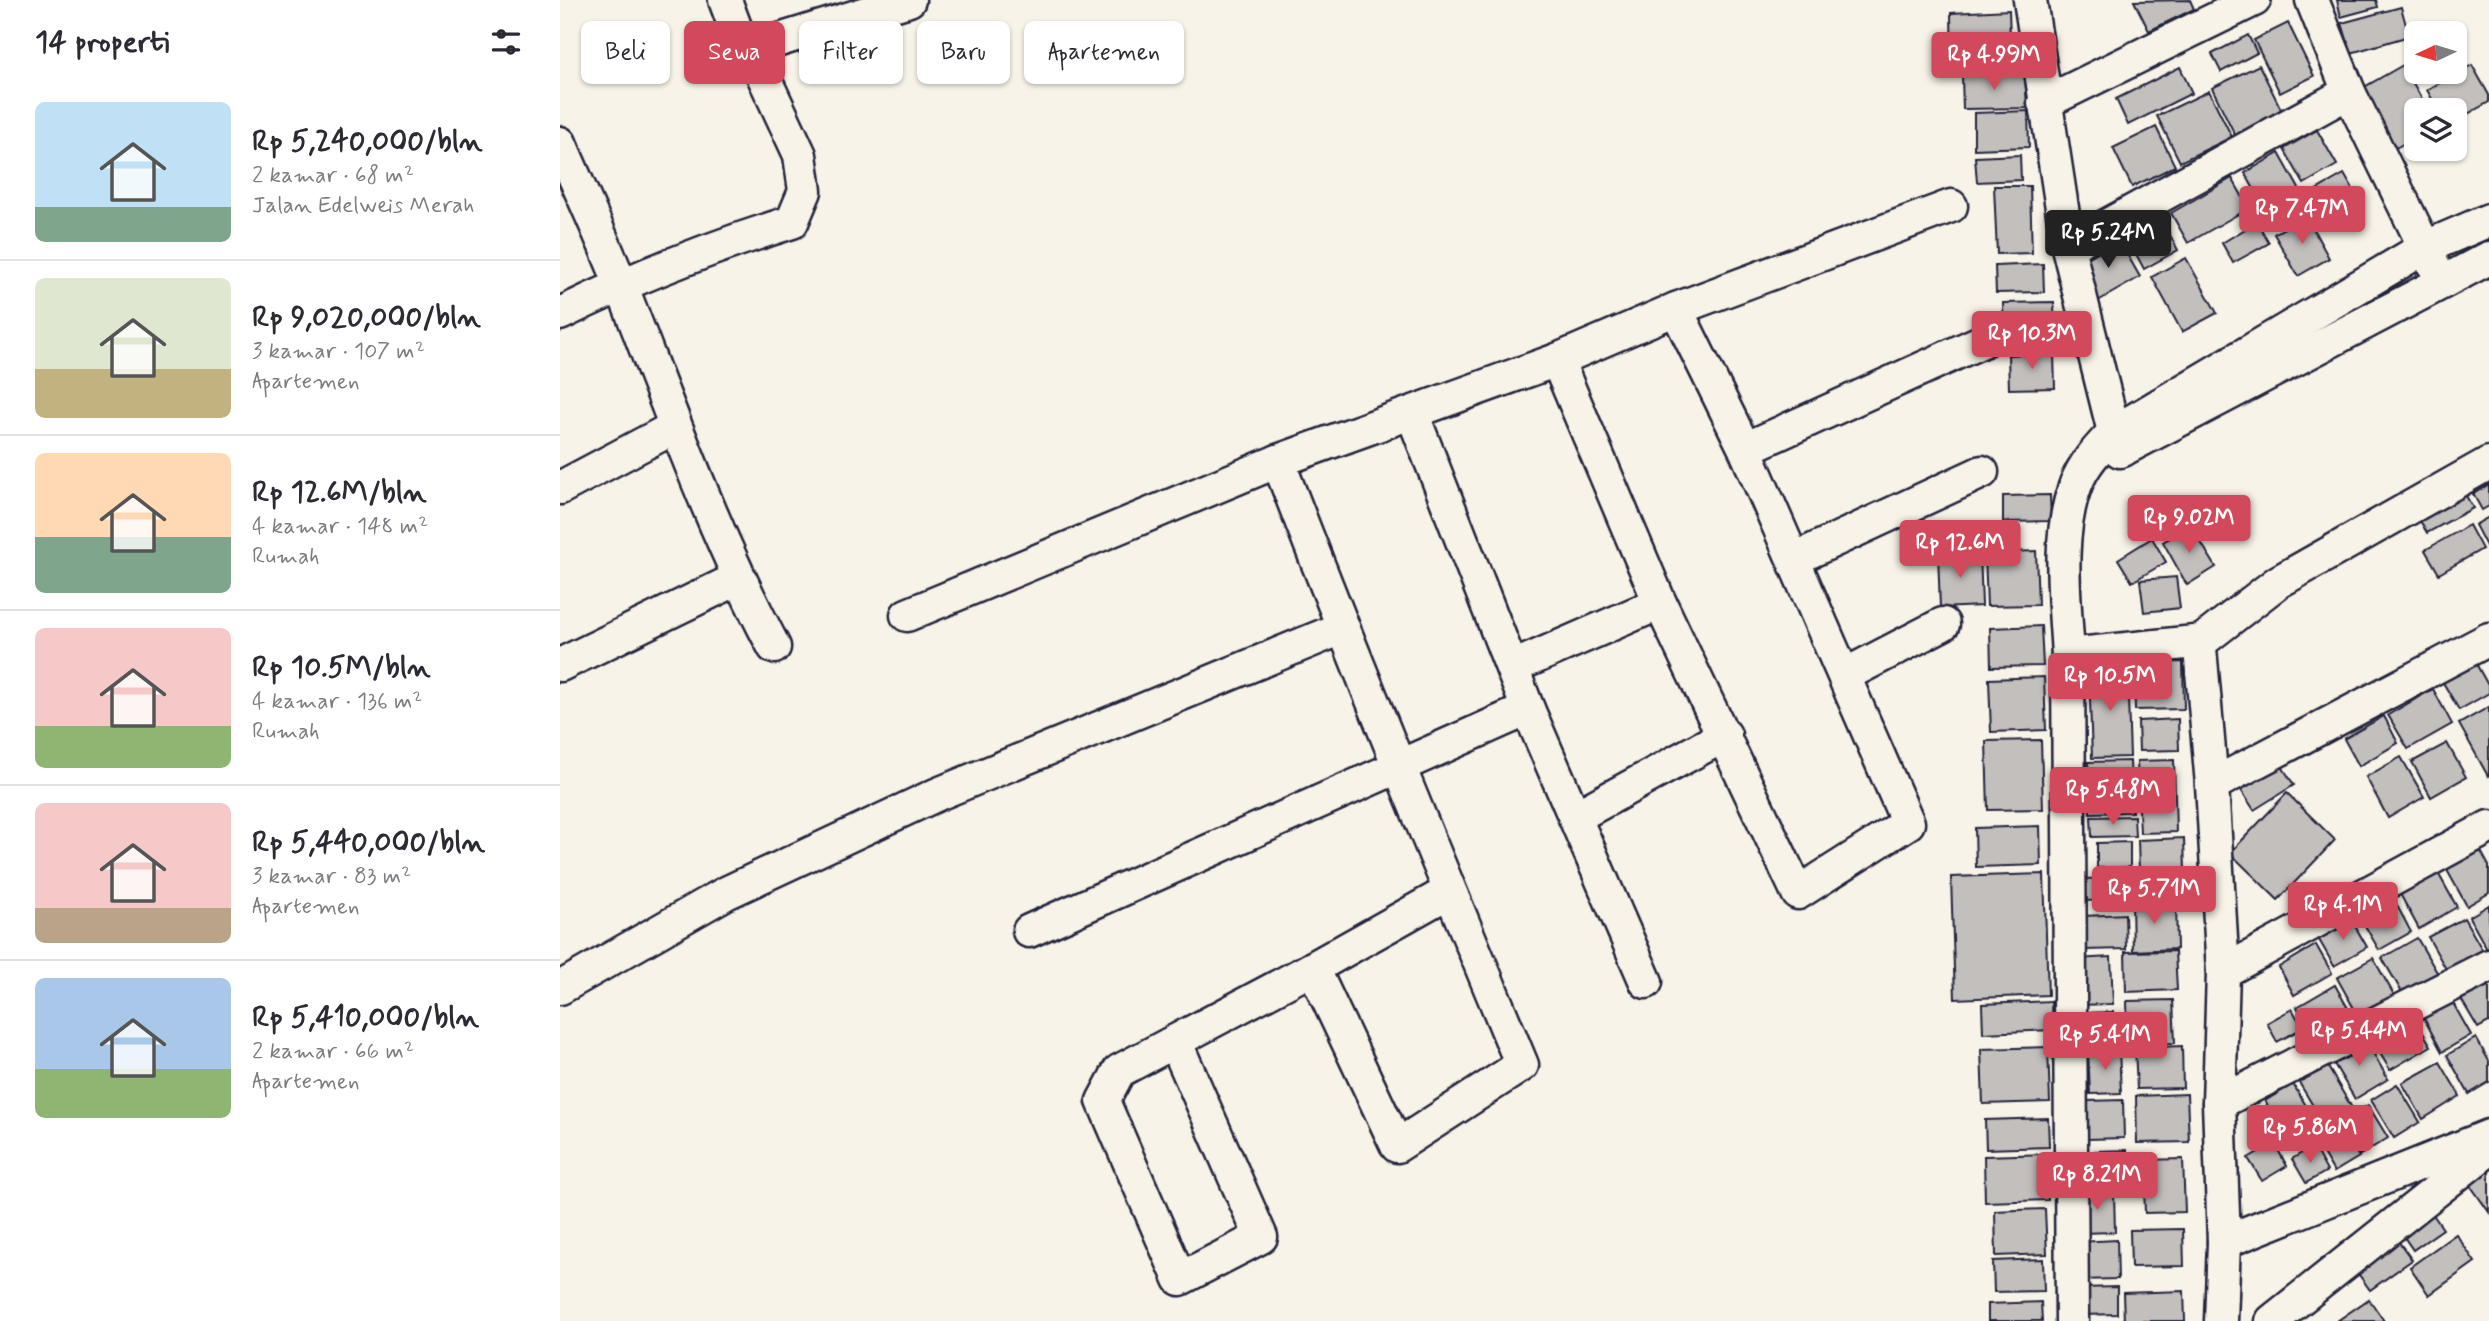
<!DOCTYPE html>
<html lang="id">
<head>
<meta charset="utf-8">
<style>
	body { margin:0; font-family:Mynerve,sans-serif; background:#f7f7f7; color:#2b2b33; height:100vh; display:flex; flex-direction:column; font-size:26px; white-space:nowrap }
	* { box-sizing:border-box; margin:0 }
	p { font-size:23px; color:#7c7c81 }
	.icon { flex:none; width:38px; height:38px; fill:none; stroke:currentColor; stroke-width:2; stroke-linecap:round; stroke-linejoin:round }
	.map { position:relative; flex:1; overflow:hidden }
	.side { display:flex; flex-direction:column; background:#fff; width:560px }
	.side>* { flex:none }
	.hud { position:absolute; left:21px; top:21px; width:665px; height:63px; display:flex; gap:14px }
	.needle { width:46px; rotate:266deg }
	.fabs { position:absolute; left:1844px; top:21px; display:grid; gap:14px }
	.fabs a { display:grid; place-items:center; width:63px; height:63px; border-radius:10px; background:#fff; box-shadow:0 2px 5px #0004; font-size:35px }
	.price { position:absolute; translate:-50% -60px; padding:0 16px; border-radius:7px; background:#d1495b; color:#fff; font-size:23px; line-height:46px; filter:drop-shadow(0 2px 4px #0008) }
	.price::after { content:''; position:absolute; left:50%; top:42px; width:21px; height:16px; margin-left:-10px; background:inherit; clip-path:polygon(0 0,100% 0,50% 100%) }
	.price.current { background:#222; color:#fff }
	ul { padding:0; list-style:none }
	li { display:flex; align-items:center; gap:21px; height:175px; padding:0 35px }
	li+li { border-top:2px solid #e1e1e2 }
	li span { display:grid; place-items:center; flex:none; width:196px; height:140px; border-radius:10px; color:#555 }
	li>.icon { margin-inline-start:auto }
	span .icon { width:84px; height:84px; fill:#fffc; stroke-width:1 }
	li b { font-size:30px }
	h2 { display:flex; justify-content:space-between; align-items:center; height:84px; padding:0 35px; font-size:30px }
	.pill { padding:0 24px; border-radius:10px; background:#fff; box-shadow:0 2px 5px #0004; font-size:24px; line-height:63px }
	.pill.current { background:#d1495b; color:#fff }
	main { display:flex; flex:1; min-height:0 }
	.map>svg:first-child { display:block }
	.building { fill:#c2bfbd; stroke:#22223b; stroke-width:2 }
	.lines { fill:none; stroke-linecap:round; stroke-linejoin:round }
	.minor-casing { stroke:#22223b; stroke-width:37 }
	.minor { stroke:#f7f3e8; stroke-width:32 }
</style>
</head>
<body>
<main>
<section class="side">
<h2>14 properti<svg class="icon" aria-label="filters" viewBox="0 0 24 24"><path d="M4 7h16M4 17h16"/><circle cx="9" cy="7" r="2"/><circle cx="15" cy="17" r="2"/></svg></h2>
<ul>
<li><span style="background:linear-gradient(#bfe0f5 75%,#7fa58c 0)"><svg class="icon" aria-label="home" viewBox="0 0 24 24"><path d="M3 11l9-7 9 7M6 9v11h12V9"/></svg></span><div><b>Rp 5,240,000/bln</b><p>2 kamar · 68 m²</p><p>Jalan Edelweis Merah</p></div></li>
<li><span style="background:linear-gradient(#dfe7d0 65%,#c2b280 0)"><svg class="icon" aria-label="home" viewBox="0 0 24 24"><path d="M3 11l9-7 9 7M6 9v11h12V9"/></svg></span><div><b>Rp 9,020,000/bln</b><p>3 kamar · 107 m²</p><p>Apartemen</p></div></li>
<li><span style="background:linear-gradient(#ffd9b3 60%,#7fa58c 0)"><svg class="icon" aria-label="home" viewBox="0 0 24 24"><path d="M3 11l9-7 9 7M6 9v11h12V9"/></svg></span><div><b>Rp 12.6M/bln</b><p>4 kamar · 148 m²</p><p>Rumah</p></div></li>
<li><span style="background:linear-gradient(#f6c9c9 70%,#8fb573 0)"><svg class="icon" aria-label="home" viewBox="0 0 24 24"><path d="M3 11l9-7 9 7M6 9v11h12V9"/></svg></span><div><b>Rp 10.5M/bln</b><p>4 kamar · 136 m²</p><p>Rumah</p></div></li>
<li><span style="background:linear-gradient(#f6c9c9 75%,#b9a48a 0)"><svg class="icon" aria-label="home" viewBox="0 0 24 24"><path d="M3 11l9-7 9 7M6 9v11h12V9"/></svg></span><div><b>Rp 5,440,000/bln</b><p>3 kamar · 83 m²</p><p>Apartemen</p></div></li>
<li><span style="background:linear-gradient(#a9c7e8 65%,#8fb573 0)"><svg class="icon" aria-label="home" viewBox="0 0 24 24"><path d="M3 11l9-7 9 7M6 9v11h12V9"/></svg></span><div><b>Rp 5,410,000/bln</b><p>2 kamar · 66 m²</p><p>Apartemen</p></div></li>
</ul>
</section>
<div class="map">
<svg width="1929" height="1321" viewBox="0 0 1929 1321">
	<rect width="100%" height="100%" fill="#f7f3e8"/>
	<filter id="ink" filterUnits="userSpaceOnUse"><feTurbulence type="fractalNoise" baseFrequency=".0143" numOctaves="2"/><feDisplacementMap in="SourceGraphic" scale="14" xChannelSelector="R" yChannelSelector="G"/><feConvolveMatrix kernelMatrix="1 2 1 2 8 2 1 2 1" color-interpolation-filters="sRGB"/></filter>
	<g filter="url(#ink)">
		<g class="building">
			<polygon points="1630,0 1634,9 1589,31 1574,1"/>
			<polygon points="1777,0 1816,0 1818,7 1781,17"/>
			<polygon points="1841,7 1849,36 1791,53 1782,23"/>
			<polygon points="1449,10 1451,67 1392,68 1391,13"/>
			<polygon points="1728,23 1754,76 1720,93 1694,40"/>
			<polygon points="1688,35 1697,53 1661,72 1652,54"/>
			<polygon points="1699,65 1724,115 1677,139 1652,88"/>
			<polygon points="1843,65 1868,110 1857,110 1857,136 1834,149 1801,89"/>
			<polygon points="1912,65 1929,95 1929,102 1895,121 1895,110 1878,110 1867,90"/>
			<polygon points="1620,67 1632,93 1568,125 1556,99"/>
			<polygon points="1465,74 1467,108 1403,109 1402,76"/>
			<polygon points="1649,91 1672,137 1620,162 1597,116"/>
			<polygon points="1468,111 1469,147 1414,149 1414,113"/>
			<polygon points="1596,127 1615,166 1572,187 1553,148"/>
			<polygon points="1757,130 1777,165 1744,184 1724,149"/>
			<polygon points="1719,153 1742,194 1708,214 1685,173"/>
			<polygon points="1460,155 1461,180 1417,182 1415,157"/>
			<polygon points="1784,174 1799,200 1767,218 1753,192"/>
			<polygon points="1672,178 1689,208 1628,243 1611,213"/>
			<polygon points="1434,186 1470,186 1472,253 1437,254"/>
			<polygon points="1746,216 1769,258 1738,276 1714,234"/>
			<polygon points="1603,222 1618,250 1584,269 1569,241"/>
			<polygon points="1697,222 1709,243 1673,263 1662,243"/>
			<polygon points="1559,240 1580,277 1538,301 1517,264"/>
			<polygon points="1626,258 1657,313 1622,332 1592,277"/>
			<polygon points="1483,264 1484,292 1436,293 1435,266"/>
			<polygon points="1494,302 1495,342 1444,344 1443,303"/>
			<polygon points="1494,353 1495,388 1449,389 1448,355"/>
			<polygon points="1929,485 1929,506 1922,510 1913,494"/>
			<polygon points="1901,487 1913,508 1867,533 1855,512"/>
			<polygon points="1490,495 1491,521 1443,522 1443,496"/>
			<polygon points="1929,517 1929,547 1927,548 1915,525"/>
			<polygon points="1909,525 1922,549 1879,574 1865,550"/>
			<polygon points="1631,526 1656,567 1627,585 1603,542"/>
			<polygon points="1592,538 1606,562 1572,582 1558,559"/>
			<polygon points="1420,551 1422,606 1380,608 1378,553"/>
			<polygon points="1476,551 1478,605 1427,606 1425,553"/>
			<polygon points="1616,577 1620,608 1584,612 1580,580"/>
			<polygon points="1481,626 1483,666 1431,667 1430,628"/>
			<polygon points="1914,660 1929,687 1929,693 1899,710 1881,679"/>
			<polygon points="1623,662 1624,709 1575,710 1574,664"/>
			<polygon points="1567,668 1570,757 1532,758 1529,670"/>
			<polygon points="1484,677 1486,730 1431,732 1429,679"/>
			<polygon points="1873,689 1892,724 1848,749 1828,715"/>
			<polygon points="1929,707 1929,775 1928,776 1899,724"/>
			<polygon points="1824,716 1838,743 1799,766 1784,739"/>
			<polygon points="1618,719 1619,750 1579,751 1578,721"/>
			<polygon points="1481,740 1483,809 1428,810 1426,741"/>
			<polygon points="1887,743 1906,777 1871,797 1852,762"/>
			<polygon points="1841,757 1864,797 1828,818 1806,777"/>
			<polygon points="1614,760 1616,832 1580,833 1577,761"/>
			<polygon points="1570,761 1572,812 1530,813 1528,762"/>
			<polygon points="1721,765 1734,785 1694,810 1681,790"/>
			<polygon points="1727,793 1775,840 1718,900 1670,853"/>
			<polygon points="1574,816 1575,836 1532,837 1531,817"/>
			<polygon points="1480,826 1481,865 1416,867 1415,828"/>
			<polygon points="1624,838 1625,871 1579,872 1578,840"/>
			<polygon points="1570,842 1570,867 1537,868 1537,843"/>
			<polygon points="1917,844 1929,866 1929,893 1907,906 1883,863"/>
			<polygon points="1878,873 1897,907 1859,929 1840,894"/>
			<polygon points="1484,874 1488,995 1395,999 1391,877"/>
			<polygon points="1567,878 1568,900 1518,901 1517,879"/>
			<polygon points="1833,898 1851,932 1819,950 1800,917"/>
			<polygon points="1616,901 1617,949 1573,951 1572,902"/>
			<polygon points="1929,905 1929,953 1909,917"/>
			<polygon points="1565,914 1566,949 1523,950 1523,916"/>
			<polygon points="1904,918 1927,958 1891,978 1868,937"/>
			<polygon points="1791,919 1807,947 1774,966 1758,938"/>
			<polygon points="1857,938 1882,981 1847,1001 1822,958"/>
			<polygon points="1756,945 1772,973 1734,995 1719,967"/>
			<polygon points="1615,951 1617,990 1566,992 1565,952"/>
			<polygon points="1551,957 1553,1004 1518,1005 1516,959"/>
			<polygon points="1813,958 1837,1000 1801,1021 1777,978"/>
			<polygon points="1929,976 1929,1022 1918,1028 1898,994"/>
			<polygon points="1775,985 1796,1023 1758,1045 1737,1007"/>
			<polygon points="1889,996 1911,1035 1882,1052 1861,1013"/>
			<polygon points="1613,1000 1615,1043 1568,1044 1567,1001"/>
			<polygon points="1491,1001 1492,1030 1423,1033 1422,1004"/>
			<polygon points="1732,1009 1743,1028 1717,1042 1707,1023"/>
			<polygon points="1850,1011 1871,1046 1830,1070 1809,1035"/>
			<polygon points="1553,1012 1554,1041 1523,1042 1522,1013"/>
			<polygon points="1804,1037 1828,1079 1795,1099 1770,1057"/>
			<polygon points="1916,1038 1929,1061 1929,1082 1909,1094 1887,1055"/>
			<polygon points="1622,1046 1623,1088 1577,1089 1575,1048"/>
			<polygon points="1488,1047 1490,1102 1423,1104 1421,1049"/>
			<polygon points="1559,1049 1561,1093 1530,1094 1528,1050"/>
			<polygon points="1765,1062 1792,1108 1764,1124 1737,1079"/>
			<polygon points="1880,1062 1900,1096 1863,1119 1842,1083"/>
			<polygon points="1733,1084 1751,1114 1722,1131 1705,1101"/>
			<polygon points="1837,1084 1860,1122 1834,1138 1811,1100"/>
			<polygon points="1627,1094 1629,1142 1577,1143 1576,1096"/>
			<polygon points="1563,1100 1564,1138 1528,1139 1527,1101"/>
			<polygon points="1808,1105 1828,1138 1800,1155 1780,1121"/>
			<polygon points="1488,1118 1489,1147 1426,1149 1425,1120"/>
			<polygon points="1782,1128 1799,1157 1774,1172 1757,1143"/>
			<polygon points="1714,1143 1727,1166 1702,1181 1688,1158"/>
			<polygon points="1753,1146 1767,1171 1746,1183 1732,1159"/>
			<polygon points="1567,1150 1569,1185 1536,1186 1535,1151"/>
			<polygon points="1487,1154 1488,1200 1425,1202 1424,1156"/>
			<polygon points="1623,1159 1625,1212 1585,1213 1583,1160"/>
			<polygon points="1929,1171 1929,1212 1910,1185"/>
			<polygon points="1554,1192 1555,1232 1520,1233 1518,1193"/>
			<polygon points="1485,1209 1487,1254 1436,1256 1435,1211"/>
			<polygon points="1872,1213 1883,1229 1853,1250 1842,1234"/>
			<polygon points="1623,1229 1624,1266 1571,1267 1570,1230"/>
			<polygon points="1896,1234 1915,1262 1869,1295 1850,1267"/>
			<polygon points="1557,1240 1558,1279 1518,1280 1517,1242"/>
			<polygon points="1839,1242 1852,1260 1810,1290 1797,1272"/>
			<polygon points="1483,1259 1484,1291 1434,1292 1433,1261"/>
			<polygon points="1557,1287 1557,1314 1523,1315 1522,1288"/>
			<polygon points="1624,1291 1625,1321 1564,1321 1563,1293"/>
			<polygon points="1809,1299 1824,1321 1777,1321"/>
			<polygon points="1481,1302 1482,1321 1428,1321 1428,1304"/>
		</g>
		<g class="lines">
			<g class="minor-casing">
				<g id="minor">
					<polyline points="1470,0 1508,247 1554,432 1563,450"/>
					<polyline points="1752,0 1789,92 1873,264"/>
					<polyline points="188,43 200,46 349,0"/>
					<polyline points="1484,103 1694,0"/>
					<path d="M 0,143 C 20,190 42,237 61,285 C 109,407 152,530 214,647"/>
					<polyline points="1508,247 1789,92"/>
					<path d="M 0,314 C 75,277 152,247 232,222 L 245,191 L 240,155 L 188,43 L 178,35 L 165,0"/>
					<polyline points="997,360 1100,603 1238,893 1348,823 1185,449 1116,309"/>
					<polyline points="1185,449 1425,340"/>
					<polyline points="1560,451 1929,258"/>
					<polyline points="718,461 997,360 1116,309 1391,206"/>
					<polyline points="0,488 115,427"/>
					<polyline points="1234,559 1422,472"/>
					<path d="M 347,615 L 718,461 C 796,664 879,865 962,1065 L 837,1146 L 753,968 L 890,891"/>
					<polyline points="1638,644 1718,582 1929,463"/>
					<polyline points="1508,655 1635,642 1640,648 1652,785 1663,972 1659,1103 1664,1242 1661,1321"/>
					<polyline points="0,665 177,579"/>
					<polyline points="953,667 1100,603"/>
					<polyline points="1285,675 1383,624"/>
					<polyline points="968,709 1086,982"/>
					<polyline points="1652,785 1929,639"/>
					<polyline points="1015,817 1165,735"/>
					<polyline points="469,931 968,709 852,413"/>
					<polyline points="1663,972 1929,827"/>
					<polyline points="0,988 166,893 378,794 782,628"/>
					<polyline points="615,1041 701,1237 620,1279 543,1101 559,1071 753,968"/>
					<polyline points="1659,1103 1929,966"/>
					<polyline points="1664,1242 1929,1136"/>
					<path d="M 1512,1321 L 1508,655 C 1505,601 1496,536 1516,484 C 1524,463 1539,448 1554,432 L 1864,248 L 1929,220"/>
					<polyline points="1712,1321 1929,1149"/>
				</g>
			</g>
			<use href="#minor" class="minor"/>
		</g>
	</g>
</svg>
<div class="fabs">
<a><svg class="needle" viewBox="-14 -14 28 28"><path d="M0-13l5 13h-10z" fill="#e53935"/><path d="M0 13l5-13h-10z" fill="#7c7c81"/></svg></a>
<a><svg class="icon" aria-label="layers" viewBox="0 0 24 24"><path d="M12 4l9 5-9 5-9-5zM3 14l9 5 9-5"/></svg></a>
</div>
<b class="price" style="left:1434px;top:92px">Rp 4.99M</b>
<b class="price" style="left:1742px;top:246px">Rp 7.47M</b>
<b class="price current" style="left:1548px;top:270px">Rp 5.24M</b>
<b class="price" style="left:1472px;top:371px">Rp 10.3M</b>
<b class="price" style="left:1629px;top:555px">Rp 9.02M</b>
<b class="price" style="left:1400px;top:580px">Rp 12.6M</b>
<b class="price" style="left:1550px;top:713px">Rp 10.5M</b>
<b class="price" style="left:1553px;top:827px">Rp 5.48M</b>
<b class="price" style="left:1594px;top:926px">Rp 5.71M</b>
<b class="price" style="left:1783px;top:942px">Rp 4.1M</b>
<b class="price" style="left:1799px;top:1068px">Rp 5.44M</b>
<b class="price" style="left:1545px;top:1072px">Rp 5.41M</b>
<b class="price" style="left:1750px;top:1165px">Rp 5.86M</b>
<b class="price" style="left:1537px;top:1212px">Rp 8.21M</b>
<div class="hud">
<a class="pill">Beli</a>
<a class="pill current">Sewa</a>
<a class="pill">Filter</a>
<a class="pill">Baru</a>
<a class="pill">Apartemen</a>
</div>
</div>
</main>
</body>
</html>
